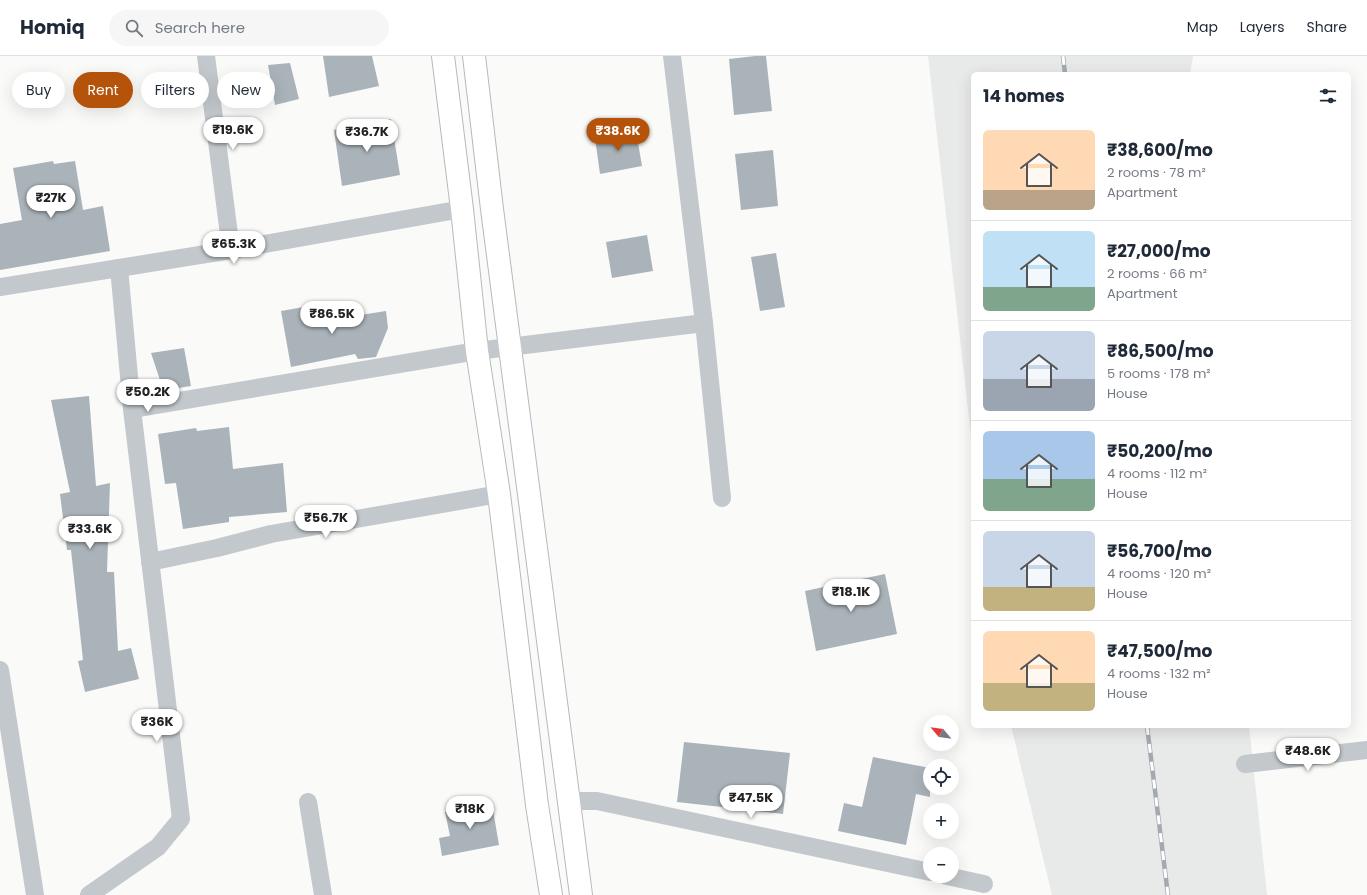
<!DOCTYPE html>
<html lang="en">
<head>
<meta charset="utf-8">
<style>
	body { margin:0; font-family:Poppins,sans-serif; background:#f6f6f7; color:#1f2937; height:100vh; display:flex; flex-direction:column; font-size:15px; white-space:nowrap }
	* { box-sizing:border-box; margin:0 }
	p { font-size:13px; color:#747a83 }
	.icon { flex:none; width:22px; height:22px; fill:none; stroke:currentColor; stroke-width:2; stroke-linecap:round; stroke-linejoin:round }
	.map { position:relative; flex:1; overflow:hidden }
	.panel { position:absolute; left:971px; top:16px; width:380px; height:656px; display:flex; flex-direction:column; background:#fff; border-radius:6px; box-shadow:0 4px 16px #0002 }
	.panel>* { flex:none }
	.banner { position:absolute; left:12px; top:16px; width:380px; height:36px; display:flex; gap:8px }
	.needle { width:26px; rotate:299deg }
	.tools { position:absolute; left:923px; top:659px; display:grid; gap:8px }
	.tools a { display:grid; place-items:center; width:36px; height:36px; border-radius:50%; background:#fff; box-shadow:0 4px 16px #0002; font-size:20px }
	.price { position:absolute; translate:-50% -34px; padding:0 9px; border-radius:14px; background:#fff; color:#222; font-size:13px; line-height:26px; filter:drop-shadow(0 1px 2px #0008) }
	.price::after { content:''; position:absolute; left:50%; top:24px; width:12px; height:9px; margin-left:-6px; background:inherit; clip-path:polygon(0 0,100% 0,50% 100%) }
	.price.on { background:#b45309; color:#fff }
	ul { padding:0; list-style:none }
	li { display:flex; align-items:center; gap:12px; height:100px; padding:0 12px }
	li+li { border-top:1px solid #e0e1e3 }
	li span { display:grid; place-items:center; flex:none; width:112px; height:80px; border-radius:6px; color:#555 }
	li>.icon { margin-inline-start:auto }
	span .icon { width:48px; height:48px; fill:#fffc; stroke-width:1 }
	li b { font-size:17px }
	h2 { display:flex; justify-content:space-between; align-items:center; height:48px; padding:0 12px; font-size:17px }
	.tag { padding:0 14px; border-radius:18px; background:#fff; box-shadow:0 4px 16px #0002; font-size:14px; line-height:36px }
	.tag.on { background:#b45309; color:#fff }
	header { display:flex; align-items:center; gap:24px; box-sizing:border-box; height:56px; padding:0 20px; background:#fff; border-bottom:1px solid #e0e1e3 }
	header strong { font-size:19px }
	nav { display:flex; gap:22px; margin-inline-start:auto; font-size:14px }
	.search { width:280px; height:36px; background:#f6f6f7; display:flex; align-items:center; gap:10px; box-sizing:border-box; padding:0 14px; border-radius:22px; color:#747a83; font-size:15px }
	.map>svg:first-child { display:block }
	.built { fill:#e8e9e9 }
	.building { fill:#aab3b9 }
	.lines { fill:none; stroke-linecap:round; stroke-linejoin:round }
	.primary-casing { stroke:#b5babe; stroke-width:24 }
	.minor { stroke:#c3c8cc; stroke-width:18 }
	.primary { stroke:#fff; stroke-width:22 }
	.rail-casing { stroke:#a2aab0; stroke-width:4.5 }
	.rail { stroke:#fff; stroke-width:3; stroke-dasharray:9; stroke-linecap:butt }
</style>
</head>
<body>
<header>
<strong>Homiq</strong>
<div class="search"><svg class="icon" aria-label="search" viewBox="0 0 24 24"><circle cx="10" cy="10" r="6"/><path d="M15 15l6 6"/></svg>Search here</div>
<nav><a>Map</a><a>Layers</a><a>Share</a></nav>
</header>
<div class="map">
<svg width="1367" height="839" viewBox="0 0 1367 839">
	<rect width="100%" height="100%" fill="#fafaf8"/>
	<g class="built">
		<polygon points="928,0 1193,0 1190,18 973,18 973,398"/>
		<polygon points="1011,670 1249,670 1267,839 1052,839"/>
	</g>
	<g class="building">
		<polygon points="323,0 372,0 379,30 329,41"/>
		<polygon points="755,0 766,0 772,55 734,59 729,3"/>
		<polygon points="290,7 299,43 275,49 268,9"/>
		<polygon points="391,63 400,119 342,130 334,74"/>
		<polygon points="636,75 642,110 600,118 595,82"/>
		<polygon points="773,94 778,150 741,154 735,98"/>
		<polygon points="53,105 54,108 75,105 83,154 103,150 110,195 0,214 0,168 22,164 13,112"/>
		<polygon points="647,179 653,215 612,222 606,186"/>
		<polygon points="776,197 785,251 760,255 751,201"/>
		<polygon points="321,248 323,261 352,256 354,260 386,255 388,272 376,301 358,303 355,298 291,311 281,255"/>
		<polygon points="184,292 191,330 172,333 171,336 151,339 150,325 160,324 151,297"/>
		<polygon points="89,340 96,430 110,427 107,516 114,516 118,595 131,592 139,623 85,636 78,605 83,604 71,494 67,494 60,438 70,436 51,344"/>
		<polygon points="229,371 233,413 283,407 287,456 229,461 229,466 183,473 176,427 165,428 158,378 196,372 197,375"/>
		<polygon points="885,518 897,578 816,595 805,535"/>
		<polygon points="684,686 790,697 783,758 677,746"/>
		<polygon points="873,701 930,712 930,741 916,738 906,789 838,775 844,747 862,751"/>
		<polygon points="492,748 499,789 442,800 439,782 450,780 445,756"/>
	</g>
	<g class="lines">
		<g class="primary-casing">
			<g id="primary">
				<polyline points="443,0 462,153 477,295 499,438 537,749 551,839"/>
				<polyline points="474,0 492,153 581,839"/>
			</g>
		</g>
		<g class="minor">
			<polyline points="206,0 231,194"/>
			<polyline points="672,0 704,267 722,442"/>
			<polyline points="0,231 231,194 462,153"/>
			<polyline points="132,353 477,295 704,267"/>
			<polyline points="150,506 217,492 271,478 499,438"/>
			<polyline points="0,614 35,839"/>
			<polyline points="1245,708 1367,694"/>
			<polyline points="568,745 597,745 930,816"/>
			<polyline points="308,746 323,839"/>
			<polyline points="947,820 984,828"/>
			<polyline points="89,839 158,791 181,763 132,353 119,212"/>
		</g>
		<use href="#primary" class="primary"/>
		<g class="rail-casing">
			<g id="rail">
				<polyline points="1063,0 1065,18"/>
				<polyline points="1147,670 1168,839"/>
			</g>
		</g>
		<use href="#rail" class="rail"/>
	</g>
</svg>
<div class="tools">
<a><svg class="needle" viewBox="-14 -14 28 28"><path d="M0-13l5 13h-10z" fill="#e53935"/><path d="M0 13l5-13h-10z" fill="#747a83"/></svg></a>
<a><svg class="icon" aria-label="locate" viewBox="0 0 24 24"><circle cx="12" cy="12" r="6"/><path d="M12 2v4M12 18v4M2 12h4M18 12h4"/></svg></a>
<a>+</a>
<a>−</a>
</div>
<b class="price" style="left:233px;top:95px">₹19.6K</b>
<b class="price on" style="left:618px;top:96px">₹38.6K</b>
<b class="price" style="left:367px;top:97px">₹36.7K</b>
<b class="price" style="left:51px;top:163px">₹27K</b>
<b class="price" style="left:234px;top:209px">₹65.3K</b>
<b class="price" style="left:332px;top:279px">₹86.5K</b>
<b class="price" style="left:148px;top:357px">₹50.2K</b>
<b class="price" style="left:326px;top:483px">₹56.7K</b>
<b class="price" style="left:90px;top:494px">₹33.6K</b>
<b class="price" style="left:851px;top:557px">₹18.1K</b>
<b class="price" style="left:157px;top:687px">₹36K</b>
<b class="price" style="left:1308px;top:716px">₹48.6K</b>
<b class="price" style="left:751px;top:763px">₹47.5K</b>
<b class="price" style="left:470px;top:774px">₹18K</b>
<div class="banner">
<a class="tag">Buy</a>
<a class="tag on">Rent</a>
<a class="tag">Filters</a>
<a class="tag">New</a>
</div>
<section class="panel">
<h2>14 homes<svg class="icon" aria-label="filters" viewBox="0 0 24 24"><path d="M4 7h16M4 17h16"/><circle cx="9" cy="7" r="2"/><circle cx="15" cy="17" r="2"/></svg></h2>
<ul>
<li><span style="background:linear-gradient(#ffd9b3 75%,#b9a48a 0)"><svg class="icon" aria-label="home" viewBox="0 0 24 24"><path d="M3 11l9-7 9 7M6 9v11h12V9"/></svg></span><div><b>₹38,600/mo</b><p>2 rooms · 78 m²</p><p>Apartment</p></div></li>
<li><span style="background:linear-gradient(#bfe0f5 70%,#7fa58c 0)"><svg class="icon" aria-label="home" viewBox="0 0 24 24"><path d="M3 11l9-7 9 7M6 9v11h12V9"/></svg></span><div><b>₹27,000/mo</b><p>2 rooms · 66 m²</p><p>Apartment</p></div></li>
<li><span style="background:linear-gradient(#c9d6e8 60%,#9aa5b1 0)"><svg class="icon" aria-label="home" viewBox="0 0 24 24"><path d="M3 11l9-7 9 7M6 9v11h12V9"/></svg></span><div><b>₹86,500/mo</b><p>5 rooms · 178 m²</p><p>House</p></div></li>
<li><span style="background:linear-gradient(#a9c7e8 60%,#7fa58c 0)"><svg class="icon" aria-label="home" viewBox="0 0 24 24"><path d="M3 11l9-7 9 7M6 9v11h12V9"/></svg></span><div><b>₹50,200/mo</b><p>4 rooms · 112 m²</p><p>House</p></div></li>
<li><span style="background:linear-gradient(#c9d6e8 70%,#c2b280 0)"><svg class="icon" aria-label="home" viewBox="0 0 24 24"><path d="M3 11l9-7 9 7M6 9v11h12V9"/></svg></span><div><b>₹56,700/mo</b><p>4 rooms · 120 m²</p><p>House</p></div></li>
<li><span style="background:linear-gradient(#ffd9b3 65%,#c2b280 0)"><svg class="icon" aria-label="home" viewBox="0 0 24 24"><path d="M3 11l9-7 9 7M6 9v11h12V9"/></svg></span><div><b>₹47,500/mo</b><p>4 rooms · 132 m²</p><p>House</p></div></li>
</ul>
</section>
</div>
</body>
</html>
